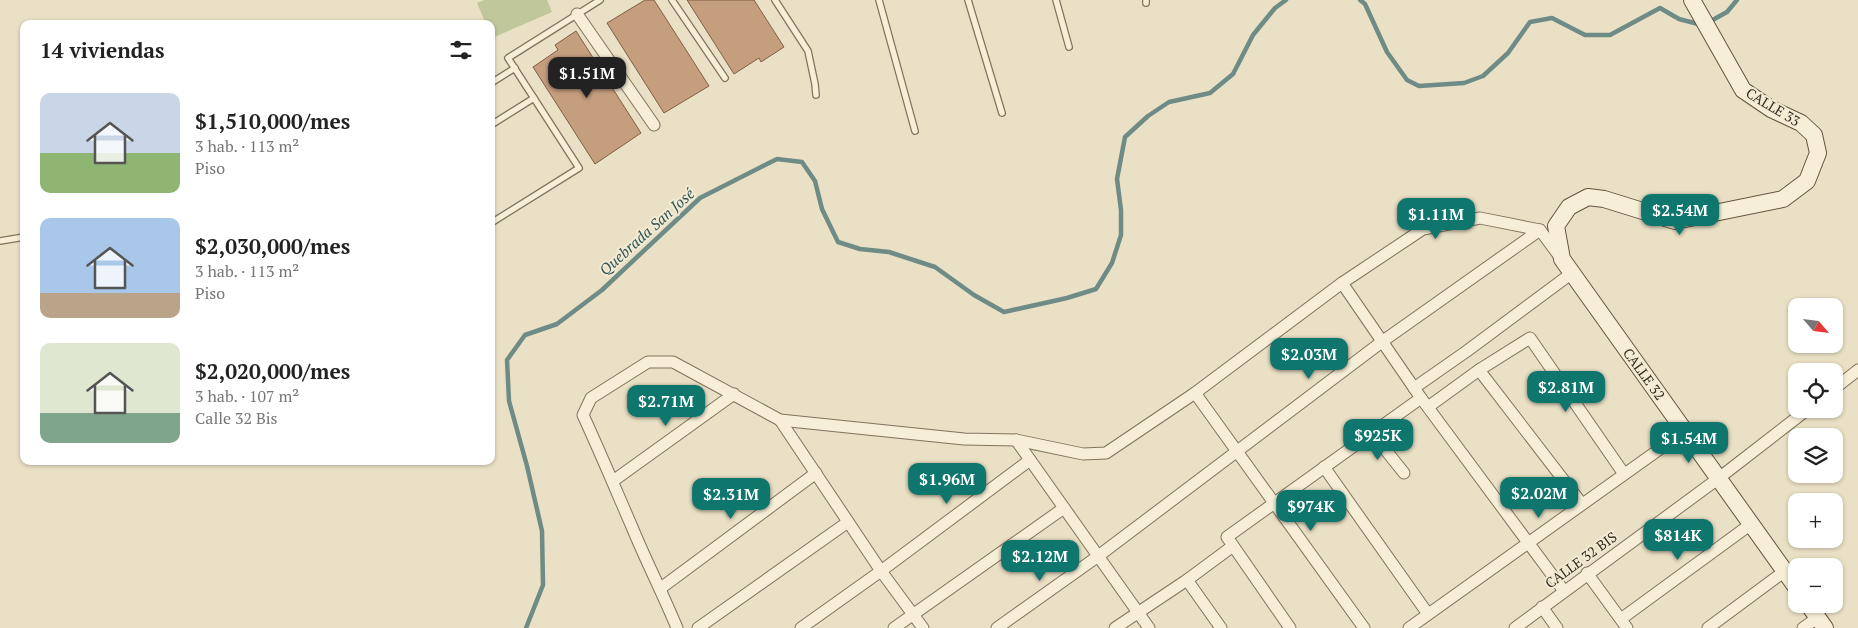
<!DOCTYPE html>
<html lang="es">
<head>
<meta charset="utf-8">
<style>
	body { margin:0; font-family:"PT Serif",serif; background:#f6f6f6; color:#222; height:100vh; display:flex; flex-direction:column; font-size:19px; white-space:nowrap }
	* { box-sizing:border-box; margin:0 }
	p { font-size:16px; color:#767676 }
	.icon { flex:none; width:28px; height:28px; fill:none; stroke:currentColor; stroke-width:2; stroke-linecap:round; stroke-linejoin:round }
	.map { position:relative; flex:1; overflow:hidden }
	.drawer { position:absolute; left:20px; top:20px; width:475px; height:445px; display:flex; flex-direction:column; background:#fff; border-radius:10px; box-shadow:0 1px 4px #0004 }
	.drawer>* { flex:none }
	.needle { width:32px; rotate:118deg }
	.fabs { position:absolute; left:1788px; top:298px; display:grid; gap:10px }
	.fabs a { display:grid; place-items:center; width:55px; height:55px; border-radius:10px; background:#fff; box-shadow:0 1px 4px #0004; font-size:25px }
	.price { position:absolute; translate:-50% -42px; padding:0 11px; border-radius:10px; background:#0f766e; color:#fff; font-size:16px; line-height:32px; filter:drop-shadow(0 1px 2px #0008) }
	.price::after { content:''; position:absolute; left:50%; top:30px; width:15px; height:11px; margin-left:-8px; background:inherit; clip-path:polygon(0 0,100% 0,50% 100%) }
	.price.selected { background:#222; color:#fff }
	ul { padding:0; list-style:none }
	li { display:flex; align-items:center; gap:15px; height:125px; padding:0 20px }
	li span { display:grid; place-items:center; flex:none; width:140px; height:100px; border-radius:10px; color:#555 }
	li>.icon { margin-inline-start:auto }
	span .icon { width:60px; height:60px; fill:#fffc; stroke-width:1 }
	li b { font-size:21px }
	h2 { display:flex; justify-content:space-between; align-items:center; height:60px; padding:0 20px; font-size:21px }
	.map>svg:first-child { display:block }
	.green { fill:#c0c79a }
	.lines { fill:none; stroke-linecap:round; stroke-linejoin:round }
	.stream { stroke:#6e8b85; stroke-width:4.5 }
	.building { fill:#c59e7e; stroke:#805f44 }
	.lane-casing { stroke:#83735c; stroke-width:8 }
	.street-casing { stroke:#83735c; stroke-width:13 }
	.secondary-casing { stroke:#655440; stroke-width:18 }
	.lane { stroke:#f6eed7; stroke-width:5.5 }
	.street { stroke:#f6eed7; stroke-width:11 }
	.secondary { stroke:#f6eed7; stroke-width:16 }
	.labels { text-anchor:middle; stroke-width:4; stroke-linejoin:round; paint-order:stroke }
	.street-label { font-size:14px; fill:#352a1f; stroke:#f2ebd4 }
	.water-label { font-size:15px; font-style:italic; fill:#305352; stroke:#f2ebd4 }
</style>
</head>
<body>
<div class="map">
<svg width="1858" height="628" viewBox="0 0 1858 628">
	<rect width="100%" height="100%" fill="#eae0c5"/>
	<polygon class="green" points="484,0 547,0 552,12 492,38 491,24 486,24 477,3"/>
	<g class="lines">
		<g class="stream">
			<polyline points="1360,0 1365,4 1387,52 1407,80 1419,86 1464,83 1483,76 1508,53 1530,22 1552,18 1585,35 1610,35 1660,8 1679,19 1702,25"/>
			<polyline points="1709,22 1727,12 1737,0"/>
			<polyline points="526,628 543,585 542,531 527,466 509,401 507,360 525,335 557,324 602,290 700,198 777,159 802,162 815,181 822,209 838,242 860,249 889,252 935,267 974,295 1004,312 1067,298 1096,289 1112,263 1121,235 1121,210 1117,179 1125,137 1148,116 1169,102 1210,93 1233,74 1253,35 1275,8 1286,0"/>
		</g>
	</g>
	<g class="building">
		<polygon points="645,0 654,0 709,86 664,113 607,23"/>
		<polygon points="687,0 754,0 784,47 761,62 759,58 734,74"/>
		<polygon points="576,31 641,133 595,164 533,67 558,50 555,45"/>
	</g>
	<g class="lines">
		<g class="lane-casing">
			<g id="lane">
				<polyline points="672,0 725,78"/>
				<polyline points="775,0 808,51 815,84 816,95"/>
				<polyline points="879,0 915,131"/>
				<polyline points="968,0 1002,113"/>
				<polyline points="1056,0 1069,47"/>
				<polyline points="1146,0 1146,3"/>
				<polyline points="491,83 515,68"/>
				<polyline points="491,125 534,98"/>
				<polyline points="491,223 579,168 508,58 600,0"/>
				<polyline points="0,241 24,237"/>
			</g>
		</g>
		<g class="street-casing">
			<g id="street">
				<polyline points="577,14 654,125"/>
				<polyline points="1342,283 1421,398 1564,591"/>
				<polyline points="1479,370 1582,504"/>
				<polyline points="1414,388 1467,351 1572,273"/>
				<polyline points="1834,389 1858,370"/>
				<polyline points="1195,393 1364,628"/>
				<polyline points="1428,407 1479,370 1530,338 1624,474"/>
				<polyline points="780,420 881,571 923,628"/>
				<polyline points="1372,433 1404,473"/>
				<polyline points="1016,440 1149,628"/>
				<polyline points="1324,467 1428,614"/>
				<polyline points="613,481 734,394"/>
				<polyline points="1587,573 1627,628"/>
				<polyline points="1187,580 1221,628"/>
				<polyline points="661,588 816,473"/>
				<polyline points="1542,607 1557,628"/>
				<polyline points="1621,619 1751,524"/>
				<path d="M 677,628 C 663,594 646,561 632,527 C 616,490 600,452 583,415 L 591,398 L 648,362 L 673,362 L 780,420 L 964,439 L 1016,440 L 1083,454 L 1106,453 L 1195,393 L 1342,283 L 1423,229 L 1480,218 L 1540,230 L 1560,257"/>
				<polyline points="698,628 848,522"/>
				<polyline points="801,628 881,571 1030,460"/>
				<polyline points="894,628 1064,508"/>
				<polyline points="997,628 1097,557 1383,341 1540,230"/>
				<polyline points="1115,628 1187,580 1233,546"/>
				<polyline points="1290,628 1227,537 1421,398"/>
				<polyline points="1409,628 1685,431"/>
				<polyline points="1515,628 1719,478 1808,409"/>
				<polyline points="1708,628 1785,571"/>
				<polyline points="1803,628 1817,618"/>
			</g>
		</g>
		<g class="secondary-casing">
			<g id="secondary">
				<polyline points="1692,0 1743,90 1771,109 1801,123 1814,135 1818,153 1807,181 1783,199 1675,221 1604,199 1588,197 1569,207 1556,226 1562,259 1796,587"/>
				<polyline points="1808,604 1825,628"/>
			</g>
		</g>
		<use href="#lane" class="lane"/>
		<use href="#street" class="street"/>
		<use href="#secondary" class="secondary"/>
	</g>
	<g class="labels">
		<g class="street-label">
			<text transform="translate(1773 107) rotate(31)" y="5">CALLE 33</text>
			<text transform="translate(1644 374) rotate(54)" y="5">CALLE 32</text>
			<text transform="translate(1581 560) rotate(-36)" y="5">CALLE 32 BIS</text>
		</g>
		<g class="water-label">
			<text transform="translate(647 232) rotate(-42)" y="5">Quebrada San José</text>
		</g>
	</g>
</svg>
<div class="fabs">
<a><svg class="needle" viewBox="-14 -14 28 28"><path d="M0-13l5 13h-10z" fill="#e53935"/><path d="M0 13l5-13h-10z" fill="#767676"/></svg></a>
<a><svg class="icon" aria-label="locate" viewBox="0 0 24 24"><circle cx="12" cy="12" r="6"/><path d="M12 2v4M12 18v4M2 12h4M18 12h4"/></svg></a>
<a><svg class="icon" aria-label="layers" viewBox="0 0 24 24"><path d="M12 4l9 5-9 5-9-5zM3 14l9 5 9-5"/></svg></a>
<a>+</a>
<a>−</a>
</div>
<b class="price selected" style="left:587px;top:99px">$1.51M</b>
<b class="price" style="left:1680px;top:236px">$2.54M</b>
<b class="price" style="left:1436px;top:240px">$1.11M</b>
<b class="price" style="left:1309px;top:380px">$2.03M</b>
<b class="price" style="left:1566px;top:413px">$2.81M</b>
<b class="price" style="left:666px;top:427px">$2.71M</b>
<b class="price" style="left:1378px;top:461px">$925K</b>
<b class="price" style="left:1689px;top:464px">$1.54M</b>
<b class="price" style="left:947px;top:505px">$1.96M</b>
<b class="price" style="left:1539px;top:519px">$2.02M</b>
<b class="price" style="left:731px;top:520px">$2.31M</b>
<b class="price" style="left:1311px;top:532px">$974K</b>
<b class="price" style="left:1678px;top:561px">$814K</b>
<b class="price" style="left:1040px;top:582px">$2.12M</b>
<section class="drawer">
<h2>14 viviendas<svg class="icon" aria-label="filters" viewBox="0 0 24 24"><path d="M4 7h16M4 17h16"/><circle cx="9" cy="7" r="2"/><circle cx="15" cy="17" r="2"/></svg></h2>
<ul>
<li><span style="background:linear-gradient(#c9d6e8 60%,#8fb573 0)"><svg class="icon" aria-label="home" viewBox="0 0 24 24"><path d="M3 11l9-7 9 7M6 9v11h12V9"/></svg></span><div><b>$1,510,000/mes</b><p>3 hab. · 113 m²</p><p>Piso</p></div></li>
<li><span style="background:linear-gradient(#a9c7e8 75%,#b9a48a 0)"><svg class="icon" aria-label="home" viewBox="0 0 24 24"><path d="M3 11l9-7 9 7M6 9v11h12V9"/></svg></span><div><b>$2,030,000/mes</b><p>3 hab. · 113 m²</p><p>Piso</p></div></li>
<li><span style="background:linear-gradient(#dfe7d0 70%,#7fa58c 0)"><svg class="icon" aria-label="home" viewBox="0 0 24 24"><path d="M3 11l9-7 9 7M6 9v11h12V9"/></svg></span><div><b>$2,020,000/mes</b><p>3 hab. · 107 m²</p><p>Calle 32 Bis</p></div></li>
</ul>
</section>
</div>
</body>
</html>
